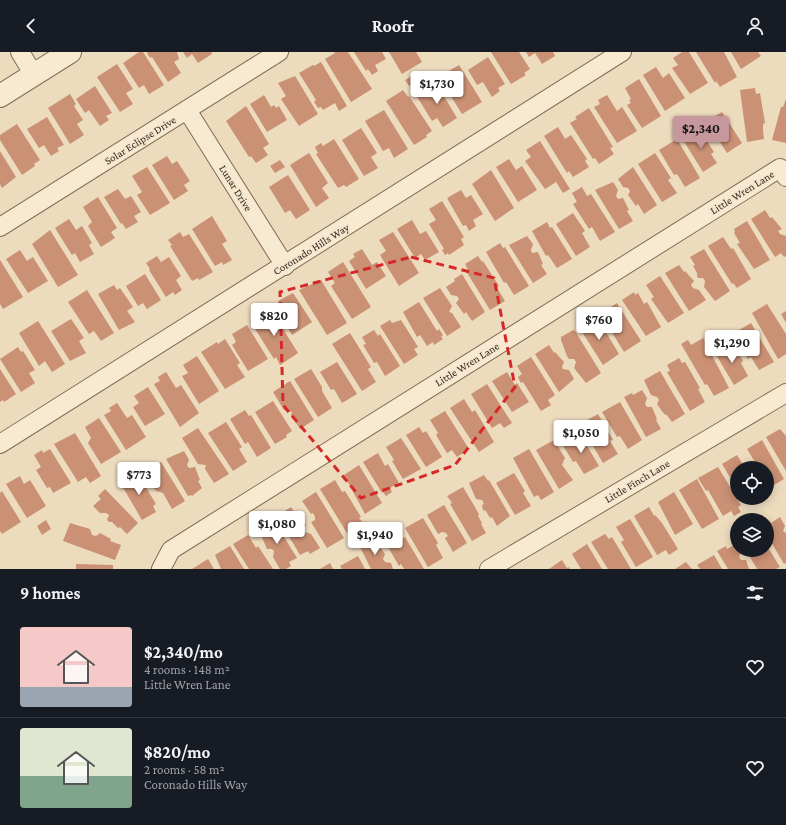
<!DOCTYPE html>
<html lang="en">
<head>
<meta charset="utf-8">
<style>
	body { margin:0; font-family:"Crimson Pro",serif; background:#20242c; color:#f1f3f6; height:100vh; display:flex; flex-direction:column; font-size:15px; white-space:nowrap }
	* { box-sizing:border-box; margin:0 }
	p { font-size:13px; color:#9ea1a6 }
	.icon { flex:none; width:22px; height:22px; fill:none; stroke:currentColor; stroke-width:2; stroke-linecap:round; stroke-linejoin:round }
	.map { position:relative; height:517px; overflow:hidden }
	.drawer { display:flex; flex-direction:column; background:#171b24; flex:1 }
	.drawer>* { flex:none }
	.controls { position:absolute; left:730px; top:409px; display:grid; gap:8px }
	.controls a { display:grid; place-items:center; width:44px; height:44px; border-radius:50%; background:#171b24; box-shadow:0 2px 10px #0003; font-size:20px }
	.price { position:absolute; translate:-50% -34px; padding:0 9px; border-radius:4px; background:#fff; color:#222; font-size:13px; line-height:26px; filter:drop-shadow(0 1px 2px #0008) }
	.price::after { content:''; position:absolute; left:50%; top:24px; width:12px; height:9px; margin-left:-6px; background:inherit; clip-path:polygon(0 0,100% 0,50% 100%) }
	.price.active { background:#c6989e; color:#111 }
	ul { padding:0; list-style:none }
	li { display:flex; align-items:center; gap:12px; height:100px; padding:0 20px }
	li+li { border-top:1px solid #363941 }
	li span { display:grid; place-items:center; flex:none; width:112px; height:80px; border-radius:4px; color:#555 }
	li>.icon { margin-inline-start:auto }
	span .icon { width:48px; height:48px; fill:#fffc; stroke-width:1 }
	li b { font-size:17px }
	h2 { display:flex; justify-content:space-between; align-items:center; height:48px; padding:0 20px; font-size:17px }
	header { display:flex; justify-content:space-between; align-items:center; height:52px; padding:0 20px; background:#171b24; font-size:18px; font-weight:700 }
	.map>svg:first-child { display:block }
	.building { fill:#ca9174 }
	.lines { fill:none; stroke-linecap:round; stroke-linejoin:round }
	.minor-casing { stroke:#856c57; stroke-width:20 }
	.tertiary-casing { stroke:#856c57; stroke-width:24 }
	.minor { stroke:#f8e9d1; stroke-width:18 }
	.tertiary { stroke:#f8e9d1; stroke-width:22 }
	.marked { fill:none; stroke:#d62828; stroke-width:3; stroke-dasharray:8 5; stroke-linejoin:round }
	.labels { text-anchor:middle; stroke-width:3; stroke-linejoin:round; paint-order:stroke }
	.street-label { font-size:11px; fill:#34261c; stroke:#f4e6ce }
</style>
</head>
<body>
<header><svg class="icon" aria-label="back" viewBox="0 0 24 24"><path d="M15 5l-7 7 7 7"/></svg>Roofr<svg class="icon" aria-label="person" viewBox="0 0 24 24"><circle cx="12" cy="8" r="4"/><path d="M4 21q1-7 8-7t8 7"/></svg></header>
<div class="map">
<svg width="786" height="517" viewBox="0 0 786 517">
	<rect width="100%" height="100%" fill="#eddbbe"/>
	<g class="building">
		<polygon points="139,0 143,0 164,33 149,42 144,33 139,36 123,11"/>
		<polygon points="148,0 177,0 179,7 174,10 181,21 168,30 152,5 150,6 147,1"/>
		<polygon points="183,0 211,0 212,2 198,11 192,2 187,6"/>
		<polygon points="334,0 348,0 372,37 351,50 325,7 335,1"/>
		<polygon points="354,0 382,0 386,7 375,13 378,19 372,23 368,17 366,19"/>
		<polygon points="389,0 416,0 422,10 402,22"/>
		<polygon points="491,0 519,0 530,17 524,21 526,23 511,32"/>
		<polygon points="526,0 553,0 555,4 542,12 535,1 529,5"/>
		<polygon points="682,0 689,0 708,31 690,42 672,16 678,13 673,6"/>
		<polygon points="696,0 724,0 737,25 720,35 716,29 715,31"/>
		<polygon points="731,0 758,0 761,4 741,17"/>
		<polygon points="488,5 505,32 498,36 500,39 492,45 483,30 477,33 468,18"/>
		<polygon points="321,10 347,54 339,59 335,51 323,58 321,55 318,56 314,50 316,48 299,21 313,13 314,14"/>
		<polygon points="117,12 133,37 126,41 133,52 120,60 97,25"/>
		<polygon points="459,13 482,50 462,62 439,25"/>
		<polygon points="656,15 663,26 669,21 685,46 665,59 643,23"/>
		<polygon points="419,20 422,26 409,34 405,28"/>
		<polygon points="295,24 318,62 299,74 281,47 286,44 278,31"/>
		<polygon points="639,27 661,64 642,76 627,53 631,51 629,48 631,47 625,36"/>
		<polygon points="436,31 457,66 443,75 437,66 432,69 416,43"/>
		<polygon points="95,34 112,61 106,64 109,68 100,74 89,58 85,61 76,47"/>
		<polygon points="755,36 756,42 760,41 765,71 763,72 763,79 764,87 747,90 740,38"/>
		<polygon points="403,38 408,45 409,44 432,79 426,83 427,85 414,93 386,49"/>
		<polygon points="70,42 76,52 74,54 83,68 77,72 84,83 70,92 48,56"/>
		<polygon points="264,43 271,55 274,53 276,56 279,54 287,68 267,80 250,52"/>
		<polygon points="607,43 617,59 622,55 637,79 617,91 594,55 600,52 598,48"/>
		<polygon points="786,47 786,91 772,88 781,55 783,55"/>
		<polygon points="246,54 269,92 263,96 268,103 256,111 251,104 249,105 226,69"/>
		<polygon points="589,56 613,95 610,96 614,102 599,112 595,106 593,107 570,71 577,67 575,65"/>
		<polygon points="384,58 408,97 394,106 389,96 383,99 365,69"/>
		<polygon points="722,60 742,91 727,101 718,87 716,89 704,70"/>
		<polygon points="47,65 64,93 57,96 59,99 51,104 44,93 39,96 27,77"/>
		<polygon points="17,72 40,108 34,112 35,114 22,123 0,88 0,83"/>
		<polygon points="558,75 565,87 571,83 587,107 585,109 589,115 573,125 569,119 567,121 544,84"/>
		<polygon points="361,76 377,101 371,105 378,116 364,124 342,88"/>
		<polygon points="700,78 714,100 711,102 717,111 703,120 683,88"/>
		<polygon points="334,87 359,127 346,135 344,133 338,136 316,102 318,101 315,95 321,91 323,94"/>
		<polygon points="677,87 700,126 685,135 677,122 674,123 659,98"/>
		<polygon points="540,89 570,137 563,141 556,130 545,137 525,109 531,105 526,98"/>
		<polygon points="0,99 16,125 2,136 0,132"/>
		<polygon points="309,101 328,131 322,136 329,146 316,155 290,113"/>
		<polygon points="655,101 671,126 668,128 677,141 662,150 638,112"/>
		<polygon points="167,104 172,112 177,109 190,129 184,133 188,139 174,148 152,113"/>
		<polygon points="509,107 516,118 522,114 537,138 518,150 496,115"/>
		<polygon points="280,108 285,115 275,121 270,114"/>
		<polygon points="147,115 170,151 150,163 137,143 142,140 132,124"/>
		<polygon points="633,115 657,153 644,162 638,152 636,154 628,143 630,139 628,136 623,135 618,127"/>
		<polygon points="491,118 514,156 495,169 472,132"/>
		<polygon points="288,123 310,158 296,167 290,158 285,161 269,135"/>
		<polygon points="613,130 618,138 616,144 618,147 623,146 629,158 627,159 633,169 619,177 595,138"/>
		<polygon points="582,135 587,144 591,142 615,180 600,189 592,175 589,177 573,152 577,150 572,141"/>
		<polygon points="118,137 125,147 131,144 141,160 134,164 138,170 126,177 122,171 121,172 104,145"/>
		<polygon points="461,138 466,146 471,143 483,162 473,168 476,174 469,179 466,173 463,174 447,146"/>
		<polygon points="98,145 117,176 111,180 115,186 101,195 88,174 92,170 83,155"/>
		<polygon points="442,149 464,185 461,187 464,193 449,203 448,201 445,203 442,198 444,197 429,172 436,168 429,157"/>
		<polygon points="765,158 770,166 772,165 782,177 778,179 780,182 786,184 786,204 784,205 781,201 775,205 751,167"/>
		<polygon points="573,161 585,179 582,181 590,195 576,204 556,172"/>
		<polygon points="212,164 227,189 222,192 232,208 223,213 222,210 215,214 192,177"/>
		<polygon points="69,167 76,178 82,174 92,191 89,193 94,202 80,210 75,201 72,203 55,176"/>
		<polygon points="412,168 420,182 426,179 439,200 425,208 421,202 415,206 397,177"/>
		<polygon points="747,169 770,208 754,217 737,192 740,191 734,181 735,180 734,177"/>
		<polygon points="547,170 550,176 552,175 572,207 557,216 548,203 546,204 532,179"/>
		<polygon points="50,178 78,223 58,235 32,192"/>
		<polygon points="180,180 183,185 189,182 213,220 199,228 198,226 192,229 170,194 172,193 168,188"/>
		<polygon points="393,180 419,221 399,234 380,203 386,199 379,188"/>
		<polygon points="527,184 533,192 531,198 532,201 538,200 543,212 541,213 547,222 533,231 509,193"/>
		<polygon points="723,185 731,197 733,196 751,227 737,236 733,231 732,232 708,194"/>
		<polygon points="500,191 503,196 505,195 529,234 514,243 506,230 504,231 486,200"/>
		<polygon points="362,197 372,213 377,210 386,224 366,237 349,209 355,205 353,202"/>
		<polygon points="704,197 730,239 715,249 704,235 705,229 703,226 698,226 697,224 697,221 693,214 695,213 690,205"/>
		<polygon points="20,198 27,209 33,205 48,229 28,241 6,207"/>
		<polygon points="157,204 161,210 169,205 181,224 176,228 182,238 175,243 173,240 166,245 149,218 150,217 146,211"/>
		<polygon points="478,204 482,210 483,209 499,234 497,236 505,249 490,258 466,219 468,218 465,212"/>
		<polygon points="0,208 23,245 3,257 0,252"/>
		<polygon points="343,210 371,255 352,267 331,234 335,231 328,220"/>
		<polygon points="679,213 684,220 685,219 694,229 691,233 693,236 699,238 706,248 689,259 665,221"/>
		<polygon points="145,222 161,248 147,257 143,251 138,254 126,234"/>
		<polygon points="462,222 485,260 472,269 466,260 464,262 456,251 459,247 457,244 451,243 446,235 455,229 454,227"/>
		<polygon points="660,224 684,261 668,271 651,247 654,245 646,233"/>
		<polygon points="321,228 347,271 327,283 299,238"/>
		<polygon points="114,233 117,238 120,236 133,255 127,259 135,270 119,278 98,242"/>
		<polygon points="440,236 452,254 449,260 452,261 461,275 447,284 423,246"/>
		<polygon points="87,238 114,281 101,289 94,279 89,282 68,250"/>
		<polygon points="634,240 635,243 638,241 644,252 647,250 661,275 646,284 622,248"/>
		<polygon points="293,241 312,270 292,283 281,265 286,261 278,249"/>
		<polygon points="419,250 437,279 439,277 443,283 441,285 443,287 434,293 433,290 427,294 420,283 417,285 403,260"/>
		<polygon points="617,251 641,289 624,300 608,274 611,273 603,260"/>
		<polygon points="767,252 786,282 786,302 778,307 752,261"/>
		<polygon points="271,258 298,301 280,313 276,305 274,307 250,269 265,260 266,261"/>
		<polygon points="786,259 786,271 781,262"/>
		<polygon points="593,266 601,278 604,277 619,302 603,313 579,275"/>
		<polygon points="71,267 84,286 79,289 86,301 70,309 51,279"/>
		<polygon points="390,268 392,271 401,268 418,295 414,297 418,303 404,312 380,274"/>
		<polygon points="38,269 65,312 52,320 45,309 39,314 19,281"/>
		<polygon points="751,271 774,310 759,318 751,305 748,307 734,281"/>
		<polygon points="247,273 268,307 248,319 232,293 236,290 232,282"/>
		<polygon points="374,278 378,284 380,282 400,314 385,324 377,310 374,311 363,293 366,292 362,285"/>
		<polygon points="573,278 575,279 601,321 586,331 574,316 576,310 574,307 569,307 567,304 561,288 561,285"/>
		<polygon points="350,281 371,315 368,317 376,330 362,339 332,292"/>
		<polygon points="703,286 729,336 714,344 707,332 705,333 681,292 688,288 691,293"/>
		<polygon points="225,287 240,311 237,313 245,325 225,337 201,300 217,290 218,292"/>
		<polygon points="732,291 743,309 741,311 748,324 734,333 715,301"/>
		<polygon points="549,293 554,301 555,300 564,310 562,315 563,317 569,318 574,327 559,340 535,302"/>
		<polygon points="18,295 21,300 23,299 35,318 29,321 35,331 21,340 0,307"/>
		<polygon points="197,304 219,339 199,352 182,324 188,321 183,313"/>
		<polygon points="531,305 555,343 548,348 551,353 541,359 523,330 521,331 518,325 522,322 517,314"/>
		<polygon points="679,306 682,311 685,310 700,336 698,337 705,350 690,359 667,320 670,319 667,313"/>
		<polygon points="337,310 357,342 342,351 334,337 331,338 320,320"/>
		<polygon points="0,317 16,342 4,350 3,348 0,350"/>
		<polygon points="311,317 322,335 322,339 332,356 318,365 294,327"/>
		<polygon points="660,319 685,362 672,370 666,362 665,363 659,355 657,352 659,348 657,345 651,343 644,328"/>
		<polygon points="166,320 176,336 181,333 199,361 180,375 154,332 160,329 158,325"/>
		<polygon points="507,320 515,333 517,331 529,350 512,360 492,329"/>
		<polygon points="290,329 314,368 300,377 291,363 292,360 284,358 273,340"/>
		<polygon points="487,332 512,371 504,376 500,371 492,376 471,342"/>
		<polygon points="148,335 165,362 145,374 133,355 139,351 134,344"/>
		<polygon points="642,338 647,346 645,352 647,355 652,355 657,367 656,368 661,377 646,385 624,345 632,341 633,343"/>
		<polygon points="464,347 472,360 475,358 494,390 479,400 450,356"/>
		<polygon points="273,349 292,379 286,383 287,385 275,392 255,360"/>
		<polygon points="620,350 642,388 628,397 620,384 617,385 602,360"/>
		<polygon points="117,351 127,366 132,363 146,385 126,398 104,363 111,359 109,356"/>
		<polygon points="245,358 249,364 251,363 271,396 257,405 248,390 245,392 230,367"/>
		<polygon points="445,359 469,397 457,405 452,398 447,401 436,383 438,381 430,368"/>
		<polygon points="598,362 613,388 610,389 618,402 603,411 580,372"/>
		<polygon points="99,366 121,400 101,412 88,391 91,386 85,375"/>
		<polygon points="226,370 242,395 239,397 247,410 233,419 208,381"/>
		<polygon points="419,375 423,381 426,379 442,405 426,415 406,383"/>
		<polygon points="198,376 229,422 214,431 205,417 206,413 198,412 182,386"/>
		<polygon points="780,377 786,384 786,419 766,385"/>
		<polygon points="75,381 101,424 90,431 86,425 78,430 54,392"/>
		<polygon points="580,382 599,414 584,422 576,409 573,410 562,392"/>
		<polygon points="401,386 421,417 403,427 392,409 394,408 386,395"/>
		<polygon points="554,388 565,406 562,413 573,428 559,437 536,398"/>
		<polygon points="762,388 784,427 769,436 767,433 767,416 755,416 752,411 755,410 747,397"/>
		<polygon points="50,397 71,431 53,441 50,435 47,436 36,418 41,415 34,403 42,398 43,401"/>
		<polygon points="529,397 554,440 541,448 538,443 534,445 513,406"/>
		<polygon points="184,399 189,408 187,413 189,416 195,415 200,428 198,429 202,436 192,444 191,443 188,444 166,407"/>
		<polygon points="378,401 385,414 388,412 399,431 390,436 392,440 386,444 383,440 382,441 363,410"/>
		<polygon points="737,403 745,416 737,416 737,437 722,412"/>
		<polygon points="161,410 185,449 172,457 163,441 156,439 144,421"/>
		<polygon points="359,413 382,451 365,462 344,423"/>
		<polygon points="718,415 741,453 738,455 741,460 734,464 731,459 723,464 708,438 706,439 698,426"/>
		<polygon points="128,421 131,427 139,424 156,452 153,454 156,460 142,468 118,427"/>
		<polygon points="514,421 525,439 523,441 531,454 515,463 496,431"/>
		<polygon points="484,423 488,429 489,428 510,464 497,474 492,465 490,466 486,459 483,458 482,453 484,452 482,448 476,447 469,431"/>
		<polygon points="20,424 24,432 30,428 46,454 27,466 6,432"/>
		<polygon points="697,427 719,467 702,477 679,438"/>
		<polygon points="335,428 342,440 345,439 361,465 359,466 363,471 347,481 320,437"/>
		<polygon points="463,435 479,462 478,464 482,471 481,472 486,481 472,489 450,452 452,451 447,444"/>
		<polygon points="105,437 138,471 127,482 120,475 118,476 112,470 109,470 107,468 109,463 106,461 100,461 93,454 101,447 98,444"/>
		<polygon points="2,439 21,470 2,482 0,479 0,441"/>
		<polygon points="316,440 344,486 327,496 311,470 315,468 315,465 313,461 311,462 302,449"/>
		<polygon points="674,440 693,472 675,483 658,450"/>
		<polygon points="742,446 753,446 745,451"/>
		<polygon points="444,453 467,491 453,500 445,486 448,484 446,481 442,480 438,482 427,463"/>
		<polygon points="291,455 296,463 298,462 306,473 303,478 305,480 311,482 320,496 310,502 308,499 300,503 277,464"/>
		<polygon points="649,455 654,464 655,463 662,471 678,497 669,503 666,498 657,503 634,464"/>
		<polygon points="780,465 785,474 783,479 786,481 786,511 784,512 767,483 767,470 769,468 771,471"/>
		<polygon points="423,466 438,491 436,493 443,506 428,515 405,476"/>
		<polygon points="273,467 297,506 289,510 291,514 286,517 280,517 273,505 274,499 272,497 267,497 258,476"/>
		<polygon points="630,467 653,505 636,515 621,490 624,488 616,475"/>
		<polygon points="46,468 51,477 42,483 37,474"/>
		<polygon points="70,471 90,477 92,483 96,484 100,481 111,487 110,489 121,493 115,508 63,489"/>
		<polygon points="605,482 609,487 612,485 631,517 608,517 591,490"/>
		<polygon points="248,483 256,496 258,494 273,517 249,517 233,492"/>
		<polygon points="405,485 424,517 404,517 401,512 399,514 388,495"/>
		<polygon points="374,487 385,502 383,507 385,510 391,511 393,517 371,517 360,495"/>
		<polygon points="587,492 602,517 581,517 572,502"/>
		<polygon points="736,492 737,498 741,500 739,505 741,508 746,508 749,517 728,517 717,499 726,494 727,497"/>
		<polygon points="230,494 244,517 221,517 215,503"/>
		<polygon points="767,494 780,515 776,517 757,517 746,498 767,498"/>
		<polygon points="714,503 722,517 700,517 697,513"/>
		<polygon points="358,504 365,517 342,517 340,514"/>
		<polygon points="208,507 214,517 192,517"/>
		<polygon points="562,508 567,516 569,515 570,517 549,517"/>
		<polygon points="686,510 692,517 675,517"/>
		<polygon points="330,511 333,517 320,517"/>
		<polygon points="76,512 113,513 113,517 76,517"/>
	</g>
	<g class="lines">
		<g class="minor-casing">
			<g id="minor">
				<polyline points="20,0 34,23"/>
				<polyline points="187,58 285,214"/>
				<polyline points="0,175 279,0"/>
				<polyline points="0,392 622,0"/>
				<polyline points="161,517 171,498 780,116 786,125"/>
				<polyline points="489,517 786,341"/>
			</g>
		</g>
		<g class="tertiary-casing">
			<polyline id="tertiary" points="0,44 70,0"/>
		</g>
		<use href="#minor" class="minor"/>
		<use href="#tertiary" class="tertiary"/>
	</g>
	<path class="marked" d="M 411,205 L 494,226 L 515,335 L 455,413 L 361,446 L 283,353 L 280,240 Z"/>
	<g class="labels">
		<g class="street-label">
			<text transform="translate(140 88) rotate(-32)" y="4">Solar Eclipse Drive</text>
			<text transform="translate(236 136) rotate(58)" y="4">Lunar Drive</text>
			<text transform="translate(742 140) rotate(-32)" y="4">Little Wren Lane</text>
			<text transform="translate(311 197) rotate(-32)" y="4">Coronado Hills Way</text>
			<text transform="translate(467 312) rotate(-32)" y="4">Little Wren Lane</text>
			<text transform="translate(637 429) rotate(-31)" y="4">Little Finch Lane</text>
		</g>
	</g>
</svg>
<div class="controls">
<a><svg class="icon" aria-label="locate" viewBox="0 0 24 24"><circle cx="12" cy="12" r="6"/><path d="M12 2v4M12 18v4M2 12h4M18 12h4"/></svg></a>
<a><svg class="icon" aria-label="layers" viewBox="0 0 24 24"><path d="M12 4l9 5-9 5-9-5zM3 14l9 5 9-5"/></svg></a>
</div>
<b class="price" style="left:437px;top:53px">$1,730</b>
<b class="price active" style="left:701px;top:98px">$2,340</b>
<b class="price" style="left:274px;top:285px">$820</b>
<b class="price" style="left:599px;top:289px">$760</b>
<b class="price" style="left:732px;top:312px">$1,290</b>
<b class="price" style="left:581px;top:402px">$1,050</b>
<b class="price" style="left:139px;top:444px">$773</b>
<b class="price" style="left:277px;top:493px">$1,080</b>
<b class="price" style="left:375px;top:504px">$1,940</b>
</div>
<section class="drawer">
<h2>9 homes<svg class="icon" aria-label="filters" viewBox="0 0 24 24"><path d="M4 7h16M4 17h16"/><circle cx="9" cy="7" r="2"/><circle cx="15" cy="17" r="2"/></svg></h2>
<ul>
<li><span style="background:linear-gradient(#f6c9c9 75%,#9aa5b1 0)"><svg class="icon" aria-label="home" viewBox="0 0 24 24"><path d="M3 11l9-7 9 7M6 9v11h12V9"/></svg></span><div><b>$2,340/mo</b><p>4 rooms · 148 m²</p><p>Little Wren Lane</p></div><svg class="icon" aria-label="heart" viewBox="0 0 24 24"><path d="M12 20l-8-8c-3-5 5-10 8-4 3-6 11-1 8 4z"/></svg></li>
<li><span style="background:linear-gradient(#dfe7d0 60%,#7fa58c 0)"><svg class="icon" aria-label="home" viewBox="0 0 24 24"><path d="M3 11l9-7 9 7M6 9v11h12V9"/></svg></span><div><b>$820/mo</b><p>2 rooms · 58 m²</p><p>Coronado Hills Way</p></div><svg class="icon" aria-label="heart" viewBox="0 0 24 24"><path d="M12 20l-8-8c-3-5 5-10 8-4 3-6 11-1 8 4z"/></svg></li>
</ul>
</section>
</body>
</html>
